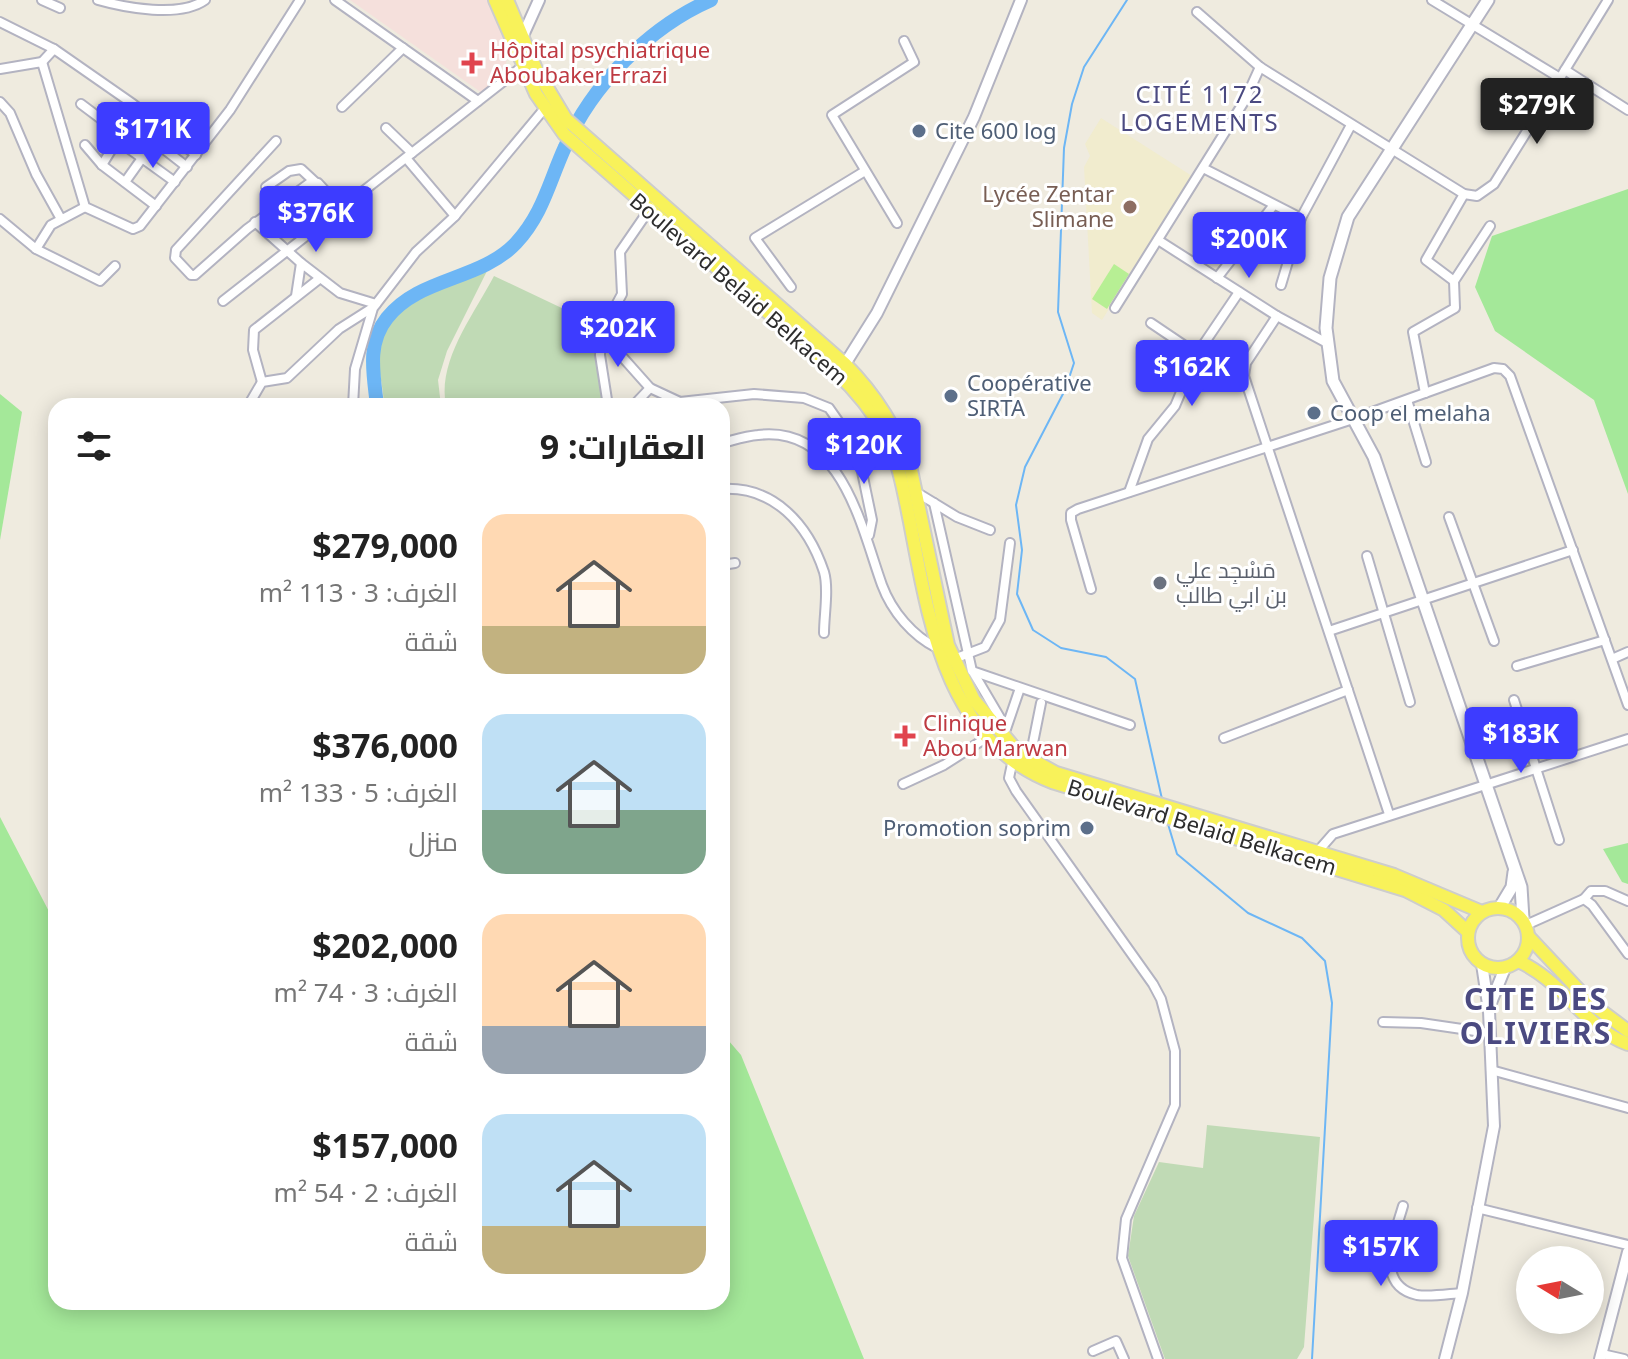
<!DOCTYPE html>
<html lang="ar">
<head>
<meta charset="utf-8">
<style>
	body { margin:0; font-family:"Noto Sans",Cairo,sans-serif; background:#f6f6f6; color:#222; direction:rtl; height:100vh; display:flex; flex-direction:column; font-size:30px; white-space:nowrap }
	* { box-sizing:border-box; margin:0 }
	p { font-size:26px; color:#767676 }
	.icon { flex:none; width:44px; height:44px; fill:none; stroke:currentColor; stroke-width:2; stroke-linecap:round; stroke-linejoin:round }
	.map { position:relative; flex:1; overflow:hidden; direction:ltr }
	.drawer { position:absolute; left:48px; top:398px; width:682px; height:912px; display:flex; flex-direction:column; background:#fff; border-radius:24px; box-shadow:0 4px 20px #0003; direction:rtl }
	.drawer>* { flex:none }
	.needle { width:52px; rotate:280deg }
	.tools { position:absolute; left:1516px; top:1246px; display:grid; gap:16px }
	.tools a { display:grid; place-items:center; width:88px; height:88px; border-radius:50%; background:#fff; box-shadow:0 4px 20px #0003; font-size:40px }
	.price { position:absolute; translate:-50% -68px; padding:0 18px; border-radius:8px; background:#3d3cff; color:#fff; font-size:26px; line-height:52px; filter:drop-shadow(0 2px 4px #0008) }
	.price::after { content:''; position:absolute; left:50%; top:48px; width:24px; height:18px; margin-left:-12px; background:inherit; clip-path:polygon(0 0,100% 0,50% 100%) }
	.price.active { background:#222; color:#fff }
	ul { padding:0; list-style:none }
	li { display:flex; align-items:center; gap:24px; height:200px; padding:0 24px }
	li span { display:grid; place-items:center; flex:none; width:224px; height:160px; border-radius:24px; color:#555 }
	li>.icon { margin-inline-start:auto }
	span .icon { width:96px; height:96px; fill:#fffc; stroke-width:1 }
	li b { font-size:34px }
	h2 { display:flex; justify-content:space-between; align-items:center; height:96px; padding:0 24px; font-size:34px }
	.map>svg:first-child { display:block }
	.education { fill:#f1ecce }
	.medical { fill:#f5e0dc }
	.green { fill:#a4e899 }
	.cemetery { fill:#c0dab5 }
	.pitch { fill:#b7ef94 }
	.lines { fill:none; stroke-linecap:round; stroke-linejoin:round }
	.stream { stroke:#6db6f5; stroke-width:2 }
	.river { stroke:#6db6f5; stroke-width:14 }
	.minor-casing { stroke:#b3b3c1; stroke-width:12 }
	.tertiary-casing { stroke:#b3b3c1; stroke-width:14 }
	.secondary-casing { stroke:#b3b3c1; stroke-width:15 }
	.primary-casing { stroke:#cdcdcd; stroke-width:16 }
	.minor { stroke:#fff; stroke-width:8 }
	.tertiary { stroke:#fff; stroke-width:10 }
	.secondary { stroke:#fff; stroke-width:11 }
	.primary { stroke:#f8f25a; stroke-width:12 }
	.health-dot { fill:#e0444e; stroke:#fff; stroke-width:3 }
	.service-dot { fill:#5c6f8a; stroke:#fff; stroke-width:3 }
	.education-dot { fill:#8d6e63; stroke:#fff; stroke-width:3 }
	.worship-dot { fill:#6b7280; stroke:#fff; stroke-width:3 }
	.labels { text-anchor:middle; stroke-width:6; stroke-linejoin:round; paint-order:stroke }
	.health-label { font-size:22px; fill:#be3a42; stroke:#fff; text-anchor:start }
	.service-label { font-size:22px; fill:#4e5e75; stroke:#fff; text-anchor:start }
	.education-label { font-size:22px; fill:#785e54; stroke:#fff; text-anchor:end }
	.street-label { font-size:22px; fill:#2d2d2d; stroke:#fff }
	.worship-label { font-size:22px; fill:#5b616d; stroke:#fff; text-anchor:start }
	.neighbourhood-label { font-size:24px; letter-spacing:2px; fill:#4b4a81; stroke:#fff }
	.district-label { font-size:30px; font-weight:bold; letter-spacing:2px; fill:#4b4a81; stroke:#fff }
</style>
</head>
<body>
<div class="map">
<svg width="1628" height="1359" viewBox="0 0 1628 1359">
	<rect width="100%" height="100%" fill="#efebdf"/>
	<polygon class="education" points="1101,118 1192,176 1102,320 1092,313 1084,167 1090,156 1085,144"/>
	<polygon class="medical" points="350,0 492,0 511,47 501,79 482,93"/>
	<g class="green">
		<polygon points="1628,189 1628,494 1594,400 1495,331 1475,287 1492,236"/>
		<polygon points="0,394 22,412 0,540"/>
		<polygon points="0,817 56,925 56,1302 722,1302 722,1033 741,1055 864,1359 0,1359"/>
		<polygon points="1628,843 1628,884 1622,882 1603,849"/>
	</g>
	<g class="cemetery">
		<path d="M 488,269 L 447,351 L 438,380 L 441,406 L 384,406 C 384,389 377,366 378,351 C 381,304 453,283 488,269 Z"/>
		<path d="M 494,276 L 587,320 L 605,406 L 446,406 C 437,361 473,316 494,276 Z"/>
		<polygon points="1207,1125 1320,1137 1304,1347 1297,1359 1165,1359 1128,1256 1134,1216 1159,1162 1203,1168"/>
	</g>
	<polygon class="pitch" points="1114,264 1129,274 1107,309 1092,299"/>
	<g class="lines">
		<g class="stream">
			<polyline points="1127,0 1084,67 1072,104 1064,148 1058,312 1074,363 1065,390 1025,467 1016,505 1022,550 1017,594 1033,630 1061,648 1106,657 1135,679 1162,799"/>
			<polyline points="1168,824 1177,854 1248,913 1302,938 1325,961 1332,1003 1312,1359"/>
		</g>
		<path class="river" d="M 377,406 C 374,376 366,344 387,318 C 419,277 480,281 516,243 C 543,214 549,182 565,147 C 591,86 649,27 711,0"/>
		<g class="minor-casing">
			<g id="minor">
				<polyline points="42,0 60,8"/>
				<path d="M 98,0 C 126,8 180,18 205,0"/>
				<polyline points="335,0 478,101"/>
				<polyline points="1197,12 1260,67 1464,194 1477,196 1494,184 1560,78 1432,0"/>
				<polyline points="0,22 54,49"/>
				<polyline points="42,62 54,49 133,104 196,155"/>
				<polyline points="0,69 42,62 85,207 133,229 140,226 230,110 300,0"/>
				<polyline points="1565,70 1628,110"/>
				<polyline points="1560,78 1608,0"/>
				<polyline points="0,102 10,113 36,174 61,219"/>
				<polyline points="81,104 121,134"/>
				<polyline points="342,107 403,48"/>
				<polyline points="386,128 412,153"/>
				<polyline points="117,140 175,182"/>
				<polyline points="276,141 176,250 175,258 191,275 195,275 247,229 311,182 318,183 341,208"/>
				<polyline points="85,145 102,165 156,206"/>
				<polyline points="406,158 455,216"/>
				<polyline points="102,165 121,134 137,128 187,167"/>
				<polyline points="1203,168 1301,218"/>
				<polyline points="125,182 155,140"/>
				<polyline points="266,187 289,171 301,169 315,182"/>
				<polyline points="0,219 36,249 51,225 85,207"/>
				<polyline points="255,222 301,263"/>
				<polyline points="897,223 832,115 914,62 904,41"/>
				<polyline points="1158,240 1277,316 1327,343"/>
				<polyline points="36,249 100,281 115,266"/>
				<polyline points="1217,278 1273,206"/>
				<polyline points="1454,281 1426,260 1464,194"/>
				<polyline points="1281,285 1301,218 1351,125"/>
				<polyline points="791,287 755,238 865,171"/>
				<polyline points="296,296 301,263 340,293 376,304"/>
				<polyline points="223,301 523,66"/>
				<polyline points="1115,308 1245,100 1260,67"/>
				<polyline points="1277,316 1246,363 1244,376 1389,814"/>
				<polyline points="1151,323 1197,354 1239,292"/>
				<polyline points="601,333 600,355 608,406"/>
				<polyline points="262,382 253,350 254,330 319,279"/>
				<polyline points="650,388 680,402 754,394 804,398 829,408 857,448 872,520 869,535"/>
				<polyline points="1425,393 1413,332 1455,308 1454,281 1490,226"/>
				<polyline points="1407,400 1426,462"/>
				<polyline points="248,406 262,382 287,378 339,329 372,308"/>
				<polyline points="353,406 355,369 373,308 416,252 455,216 545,108"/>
				<polyline points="633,406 650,388 601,333 622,294 620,252 651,207"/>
				<path d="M 722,443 C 734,440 746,436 758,435 C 842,425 861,527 882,585 C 892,612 913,636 937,648"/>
				<path d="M 722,489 C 774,486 808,524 824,572 C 829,589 824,615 824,633"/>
				<polyline points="916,492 957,517 990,530"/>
				<polyline points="1129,492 1148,439 1175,406 1197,354"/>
				<polyline points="934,503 972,671 1130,725"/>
				<polyline points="1449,517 1494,641"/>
				<polyline points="1367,556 1410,702"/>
				<polyline points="722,565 735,563"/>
				<polyline points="1091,589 1071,520 1071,513 1078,509 1353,419 1494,368 1503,369 1510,376 1628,705"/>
				<polyline points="1329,631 1573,550"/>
				<polyline points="954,659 985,647 1000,620 1010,543"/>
				<polyline points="1612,659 1628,652"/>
				<polyline points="1517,666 1605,640"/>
				<polyline points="973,672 1006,728"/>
				<polyline points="1514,700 1559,840"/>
				<polyline points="1006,729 1020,688"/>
				<polyline points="1224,738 1348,690"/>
				<polyline points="1013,759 1009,778 1016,791 1153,984 1161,999 1175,1051 1175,1105 1126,1219 1122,1258 1158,1359"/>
				<polyline points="1029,763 1041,703"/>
				<polyline points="903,784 944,765 986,738"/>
				<polyline points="1319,850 1333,834 1628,739"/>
				<polyline points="1584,899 1591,891 1605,891 1628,901"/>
				<polyline points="1526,925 1584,899 1592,905 1628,954"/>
				<polyline points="1383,1022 1421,1023 1489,1033"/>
				<polyline points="1491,1070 1628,1108"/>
				<path d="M 1403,1206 C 1395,1234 1373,1285 1417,1295 C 1430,1297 1448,1294 1462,1293"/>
				<polyline points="1477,1208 1628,1245"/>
				<polyline points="1093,1351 1116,1341 1124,1359"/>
				<polyline points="1602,1354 1624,1359"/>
			</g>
		</g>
		<g class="tertiary-casing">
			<g id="tertiary">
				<polyline points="520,42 539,0"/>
				<polyline points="845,364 877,313 974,117 1021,0"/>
				<polyline points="1490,1005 1505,968"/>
				<polyline points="1445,1359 1462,1293 1494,1126 1489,1011 1482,964"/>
				<polyline points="1600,1359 1628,1252"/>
			</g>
		</g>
		<g class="secondary-casing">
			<g id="secondary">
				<polyline points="1488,0 1348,217 1330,278 1326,328 1333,381 1374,457 1521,887 1523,919"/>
				<polyline points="1500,907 1512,887 1514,872"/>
			</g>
		</g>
		<g class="primary-casing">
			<g id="primary">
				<path d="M 495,0 L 536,94 L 564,134 L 836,372 C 856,391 872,410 885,434 C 899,461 904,493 910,522 C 929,621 946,741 1052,782 L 1405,890 L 1444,910 L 1468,932"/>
				<path d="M 507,0 L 536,69 L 566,119 L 845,364 C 876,395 897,428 911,470 L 948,645 L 974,700 L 1018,752 L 1056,773 L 1394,875 L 1482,912"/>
				<circle cx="1498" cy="938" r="30"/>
				<polyline points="1529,937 1592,1004 1628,1031"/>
				<path d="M 1518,961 C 1562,980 1586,1029 1628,1044"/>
			</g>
		</g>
		<use href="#minor" class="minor"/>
		<use href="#tertiary" class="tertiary"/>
		<use href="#secondary" class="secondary"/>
		<use href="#primary" class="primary"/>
	</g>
	<g class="health-dot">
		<path d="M468 51h8v8h8v8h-8v8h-8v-8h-8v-8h8z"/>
		<path d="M901 724h8v8h8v8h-8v8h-8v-8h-8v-8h8z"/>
	</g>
	<g class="service-dot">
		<circle cx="919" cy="131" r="8"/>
		<circle cx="951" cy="396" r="8"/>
		<circle cx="1314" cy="413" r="8"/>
		<circle cx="1087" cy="828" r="8"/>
	</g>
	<circle class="education-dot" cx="1130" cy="207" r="8"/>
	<circle class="worship-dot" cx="1160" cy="583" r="8"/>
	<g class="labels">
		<g class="health-label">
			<text x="490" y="58">Hôpital psychiatrique<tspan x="490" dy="25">Aboubaker Errazi</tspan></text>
			<text x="923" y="731">Clinique<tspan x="923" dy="25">Abou Marwan</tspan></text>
		</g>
		<g class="service-label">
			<text x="935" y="139">Cite 600 log</text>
			<text x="967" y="391">Coopérative<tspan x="967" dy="25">SIRTA</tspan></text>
			<text x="1330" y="421">Coop el melaha</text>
			<text x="1071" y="836" text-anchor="end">Promotion soprim</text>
		</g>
		<g class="education-label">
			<text x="1114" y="202">Lycée Zentar<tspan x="1114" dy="25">Slimane</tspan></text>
		</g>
		<g class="street-label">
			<text transform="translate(739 289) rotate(41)" y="8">Boulevard Belaid Belkacem</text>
			<text transform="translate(1202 827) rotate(17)" y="8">Boulevard Belaid Belkacem</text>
		</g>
		<g class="worship-label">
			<text x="1176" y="578">مَسْجِد علي<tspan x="1176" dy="25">بن ابي طالب</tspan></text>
		</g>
		<g class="neighbourhood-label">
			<text x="1200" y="103">CITÉ 1172<tspan x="1200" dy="28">LOGEMENTS</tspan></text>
		</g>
		<g class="district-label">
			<text x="1536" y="1010">CITE DES<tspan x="1536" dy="34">OLIVIERS</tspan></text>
		</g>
	</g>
</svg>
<div class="tools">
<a><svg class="needle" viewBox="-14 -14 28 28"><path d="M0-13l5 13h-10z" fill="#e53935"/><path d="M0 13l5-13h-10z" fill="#767676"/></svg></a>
</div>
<b class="price active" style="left:1537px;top:146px">$279K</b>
<b class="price" style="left:153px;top:170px">$171K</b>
<b class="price" style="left:316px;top:254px">$376K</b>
<b class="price" style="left:1249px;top:280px">$200K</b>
<b class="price" style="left:618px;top:369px">$202K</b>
<b class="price" style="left:1192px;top:408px">$162K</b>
<b class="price" style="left:864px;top:486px">$120K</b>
<b class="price" style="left:1521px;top:775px">$183K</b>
<b class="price" style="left:1381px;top:1288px">$157K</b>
<section class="drawer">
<h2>العقارات: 9<svg class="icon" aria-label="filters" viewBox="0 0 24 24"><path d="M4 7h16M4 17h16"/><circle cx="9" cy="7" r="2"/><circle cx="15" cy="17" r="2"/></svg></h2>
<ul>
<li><span style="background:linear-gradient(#ffd9b3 70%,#c2b280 0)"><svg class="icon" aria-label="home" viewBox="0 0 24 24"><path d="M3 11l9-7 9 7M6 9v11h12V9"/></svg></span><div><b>$279,000</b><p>الغرف: 3 · 113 m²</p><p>شقة</p></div></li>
<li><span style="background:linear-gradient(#bfe0f5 60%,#7fa58c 0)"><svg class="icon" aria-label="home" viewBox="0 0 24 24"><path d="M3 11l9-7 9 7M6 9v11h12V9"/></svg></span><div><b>$376,000</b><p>الغرف: 5 · 133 m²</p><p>منزل</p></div></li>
<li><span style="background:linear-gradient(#ffd9b3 70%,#9aa5b1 0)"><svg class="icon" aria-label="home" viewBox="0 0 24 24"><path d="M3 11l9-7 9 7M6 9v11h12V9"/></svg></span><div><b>$202,000</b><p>الغرف: 3 · 74 m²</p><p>شقة</p></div></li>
<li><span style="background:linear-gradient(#bfe0f5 70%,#c2b280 0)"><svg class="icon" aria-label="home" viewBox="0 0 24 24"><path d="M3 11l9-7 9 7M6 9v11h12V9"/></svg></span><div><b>$157,000</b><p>الغرف: 2 · 54 m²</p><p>شقة</p></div></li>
</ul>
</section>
</div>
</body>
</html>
